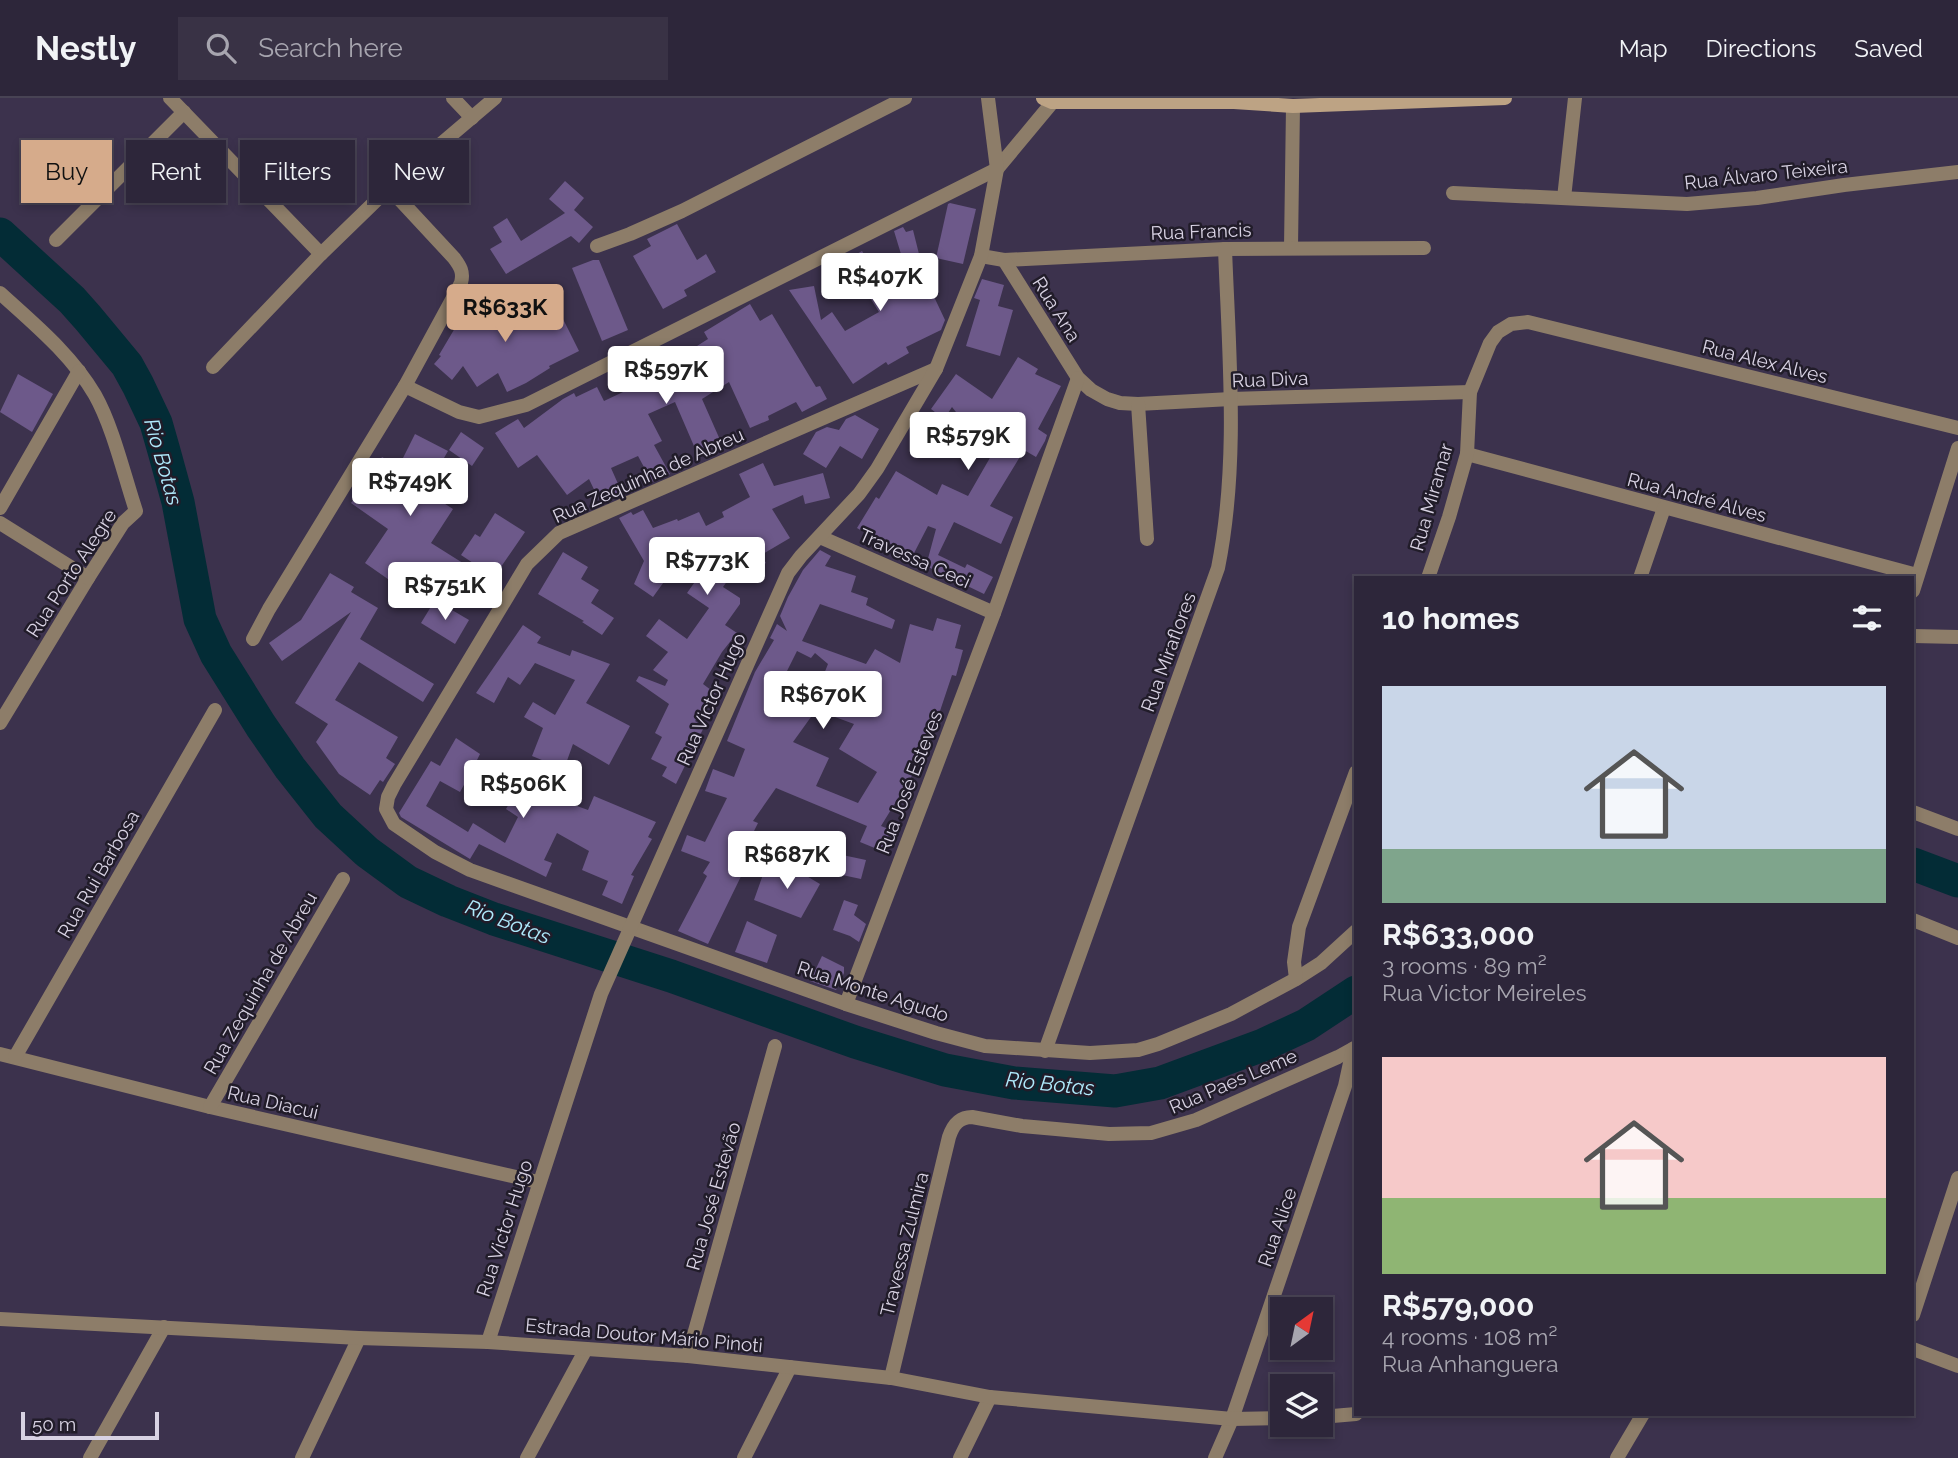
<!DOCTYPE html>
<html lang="en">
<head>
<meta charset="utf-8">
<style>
	body { margin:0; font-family:Raleway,sans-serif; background:#393245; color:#f1f3f6; height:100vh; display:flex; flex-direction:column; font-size:26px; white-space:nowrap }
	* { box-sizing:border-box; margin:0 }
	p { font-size:23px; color:#a7a5af }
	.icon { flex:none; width:38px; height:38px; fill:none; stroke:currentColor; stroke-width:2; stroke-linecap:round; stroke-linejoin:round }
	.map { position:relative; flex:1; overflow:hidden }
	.drawer { position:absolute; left:1354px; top:478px; width:560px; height:840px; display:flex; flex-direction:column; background:#2d263a; border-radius:0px; box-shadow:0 4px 10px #0003,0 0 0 2px #484354 }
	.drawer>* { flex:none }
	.banner { position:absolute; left:21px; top:42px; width:665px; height:63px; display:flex; gap:14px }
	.needle { width:46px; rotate:33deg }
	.tools { position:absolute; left:1270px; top:1199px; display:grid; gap:14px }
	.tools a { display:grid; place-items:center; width:63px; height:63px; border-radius:0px; background:#2d263a; box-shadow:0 4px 10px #0003,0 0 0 2px #484354; font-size:35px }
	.scale { position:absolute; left:21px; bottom:18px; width:138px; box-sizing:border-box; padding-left:7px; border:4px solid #d8d2e3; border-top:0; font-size:19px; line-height:24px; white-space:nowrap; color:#d8d2e3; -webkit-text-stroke:5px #211c29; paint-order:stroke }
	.price { position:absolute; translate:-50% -60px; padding:0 16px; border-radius:7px; background:#fff; color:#222; font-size:23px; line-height:46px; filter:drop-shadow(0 2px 4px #0008) }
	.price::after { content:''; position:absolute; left:50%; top:42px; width:21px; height:16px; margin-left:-10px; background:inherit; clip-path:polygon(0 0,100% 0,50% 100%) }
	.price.selected { background:#d6ab8b; color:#111 }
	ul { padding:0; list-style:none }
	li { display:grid; align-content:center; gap:14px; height:371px; padding:0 28px }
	li span { display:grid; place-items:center; height:217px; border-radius:0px; color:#555 }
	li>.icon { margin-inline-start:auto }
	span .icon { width:126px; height:126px; fill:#fffc; stroke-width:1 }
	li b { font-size:30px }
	h2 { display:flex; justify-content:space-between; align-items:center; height:84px; padding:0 28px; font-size:30px }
	.tag { padding:0 24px; border-radius:0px; background:#2d263a; box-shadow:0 4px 10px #0003,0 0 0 2px #484354; font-size:24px; line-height:63px }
	.tag.selected { background:#d6ab8b; color:#111 }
	header { display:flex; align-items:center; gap:42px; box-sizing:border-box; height:98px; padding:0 35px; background:#2d263a; border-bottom:2px solid #484354 }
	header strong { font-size:33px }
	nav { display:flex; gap:38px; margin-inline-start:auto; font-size:24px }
	.search { width:490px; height:63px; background:#393245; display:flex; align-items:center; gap:18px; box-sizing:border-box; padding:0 24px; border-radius:0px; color:#a7a5af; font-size:26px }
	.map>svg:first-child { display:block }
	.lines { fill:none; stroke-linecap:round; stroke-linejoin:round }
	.river { stroke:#032c36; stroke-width:33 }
	.building { fill:#6d598a; fill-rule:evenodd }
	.minor { stroke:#8d7d69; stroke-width:14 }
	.tertiary { stroke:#8d7d69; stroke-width:14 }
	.secondary { stroke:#bda384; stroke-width:14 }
	.labels { text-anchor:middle; stroke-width:5; stroke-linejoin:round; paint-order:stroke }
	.street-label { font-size:19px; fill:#d8d2e3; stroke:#211c29 }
	.water-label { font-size:21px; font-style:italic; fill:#afeafc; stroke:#211c29 }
</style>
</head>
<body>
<header>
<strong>Nestly</strong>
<div class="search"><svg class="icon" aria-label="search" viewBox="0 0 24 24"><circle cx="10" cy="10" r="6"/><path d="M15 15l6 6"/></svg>Search here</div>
<nav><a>Map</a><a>Directions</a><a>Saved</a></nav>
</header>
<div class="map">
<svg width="1958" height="1360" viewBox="0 0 1958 1360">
	<rect width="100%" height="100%" fill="#3c324d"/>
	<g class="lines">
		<g class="river">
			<polyline points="0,136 72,202 88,220 127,267 138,287 156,325 164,353 178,404 200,521 216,556 261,628 290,670 328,718 367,754 408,784 448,803 494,821 671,878 855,944 945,972 1014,985 1115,993 1160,985 1263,947 1306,927 1356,894"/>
			<polyline points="1913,766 1958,783"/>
		</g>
	</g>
	<g class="building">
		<polygon points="565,83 584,100 574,112 593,129 579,145 571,138 506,176 490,151 502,144 493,129 507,120 521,143 565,115 549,101"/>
		<polygon points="950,105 976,111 963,166 936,160 948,106"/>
		<polygon points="677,126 697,162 706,156 716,174 684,192 687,198 663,211 633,158 651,148 647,141"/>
		<polygon points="903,129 906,134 913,132 919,156 918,155 921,162 928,186 945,222 941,232 906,249 909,255 888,267 886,264 853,286 789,192 814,188 821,222 832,214 845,233 879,214 846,162 862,153 879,180 904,166 894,133"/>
		<polygon points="593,162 599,162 628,232 602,243 572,170"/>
		<polygon points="982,181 1004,187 998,208 1013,212 1000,258 966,248 980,202 974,200"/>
		<polygon points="474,198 480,209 499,201 533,221 557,209 579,253 549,268 550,270 526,285 507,294 498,275 477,289 463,268 452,282 434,266 441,258 439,257"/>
		<polygon points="750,206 760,223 772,216 816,289 820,288 827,301 802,314 796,304 768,318 769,322 750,330 729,284 702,301 721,344 697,355 675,304 648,316 662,343 654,347 670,376 652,384 638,358 611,370 623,397 601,406 589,381 567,397 537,357 518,370 495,335 518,321 524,330 563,301 574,295 576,299 597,289 604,303 623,294 622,291 634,285 630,276 646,269 648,273 700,254 697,248 708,241 704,234"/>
		<polygon points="1018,259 1038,271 1035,276 1061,288 1038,331 1047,337 1045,343 1036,359 1024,352 990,408 1013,419 1001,446 954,424 938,457 965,470 967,466 993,479 984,496 926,468 936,431 928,428 912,459 886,443 884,446 857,430 876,399 879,401 896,373 937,397 942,386 968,398 991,358 952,309 944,321 931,311 956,276 992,301"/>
		<polygon points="18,276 53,296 32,334 0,314"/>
		<polygon points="855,317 879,331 862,361 840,348 826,370 803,356 816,334 827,329 839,332 846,321"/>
		<polygon points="461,334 484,350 472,368 449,352"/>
		<polygon points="415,336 448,353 425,393 453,411 431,445 466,467 447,498 405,472 395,486 365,465 388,431 351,405 364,387 365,388 382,359 399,368"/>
		<polygon points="763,365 774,388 823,375 830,400 805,406 803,397 772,411 790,440 761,457 766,465 753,472 745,458 723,489 740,500 740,506 725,527 737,535 722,554 703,586 715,595 695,623 704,629 676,686 662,678 667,669 651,661 662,639 655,635 669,606 636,583 639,578 665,588 668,582 653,572 668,554 646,538 659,521 687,541 709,510 687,495 724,443 655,467 666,481 653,499 634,486 644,463 619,420 631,414 633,417 643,412 653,430 677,421 678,423 699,414 706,428 724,419 722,414 750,399 739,376"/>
		<polygon points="495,415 525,434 494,479 461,457 475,436 480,439"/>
		<path d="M 820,452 L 831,458 L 825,468 L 856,478 L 851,494 L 868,500 L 866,507 L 895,522 L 892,531 L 820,506 L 802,543 L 866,566 L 875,551 L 900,565 L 910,526 L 933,533 L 937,520 L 961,527 L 955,550 L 963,552 L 956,578 L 952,577 L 935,628 L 932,627 L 921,663 L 881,728 L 891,732 L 882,753 L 860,744 L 867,728 L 776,690 L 753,723 L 758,725 L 740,761 L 748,764 L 708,846 L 678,833 L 707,778 L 703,775 L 710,764 L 681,753 L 687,737 L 705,744 L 727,700 L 705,693 L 713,671 L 734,679 L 745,651 L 727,643 L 755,574 L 774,542 L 770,540 L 777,526 L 787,533 L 780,518 L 788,499 L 803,472 ZM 797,553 L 811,560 L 815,555 L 828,566 L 818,591 L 801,584 L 786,575 ZM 816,612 L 854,626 L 839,651 L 877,674 L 858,705 L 816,688 L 829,660 L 793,644 Z"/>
		<polygon points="563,454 588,469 581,481 599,492 591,505 614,520 602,537 582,524 584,523 538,496"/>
		<polygon points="330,475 354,489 351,494 378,510 360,541 434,586 423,604 359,564 335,602 398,639 386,660 395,666 383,684 380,682 370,697 339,676 316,644 328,626 295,605 351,514 282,563 269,545 301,522"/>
		<polygon points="435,502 469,522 455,546 421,525"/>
		<polygon points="523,527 541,539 537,545 570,558 572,552 610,566 586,605 630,628 609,667 573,646 564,671 532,658 543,630 524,619 533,604 555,617 575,582 535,565 520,587 508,579 494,605 476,595"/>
		<path d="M 456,640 L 480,656 L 477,662 L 520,688 L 523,684 L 541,695 L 588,712 L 594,698 L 656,724 L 648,739 L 652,741 L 631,777 L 634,778 L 622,806 L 602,797 L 608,783 L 582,772 L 589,753 L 557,735 L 544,762 L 552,765 L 546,779 L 479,746 L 470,761 L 401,719 L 399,715 L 431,663 L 440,668 ZM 470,676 L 512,701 L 506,711 L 518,719 L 505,745 L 473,725 L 468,734 L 426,708 L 440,683 L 460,694 Z"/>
		<polygon points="833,755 866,762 861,781 828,774"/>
		<polygon points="783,764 820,786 801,820 754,802 765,771 778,777"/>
		<polygon points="844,802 858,807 854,817 866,826 859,844 850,838 833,832"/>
		<polygon points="747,823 777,837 767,865 735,854"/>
		<polygon points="822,858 844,869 844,875 836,892 810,883"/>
	</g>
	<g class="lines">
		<g class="minor">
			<polyline points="170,0 321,156"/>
			<polyline points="453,0 472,20"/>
			<polyline points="1453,95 1687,106 1757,100 1844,87 1958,74"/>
			<polyline points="1564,100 1575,0"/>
			<polyline points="56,142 184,14"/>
			<polyline points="597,148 630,136 682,113 905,0"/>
			<polyline points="1291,149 1293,8"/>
			<polyline points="981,158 1004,162 1225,151 1424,150"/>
			<polyline points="1004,162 1078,280 1091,292 1107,301 1120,305 1138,306 1231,301 1470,294"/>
			<path d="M 0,195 C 34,226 71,256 95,297 C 113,329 124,377 136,413 L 123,425 L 88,480 L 0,625"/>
			<polyline points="213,269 320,157 389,90 495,0"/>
			<polyline points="936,271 559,435 527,466 394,687 388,699 386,711 394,726 435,754 470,772 846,906 936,935 985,948 1090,955 1138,952 1158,946 1231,916 1296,881 1321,865 1356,833"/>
			<polyline points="405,288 459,314 479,319 526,307 997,71 1056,0"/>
			<polyline points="1138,306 1147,441"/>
			<polyline points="1467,356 1917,477"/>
			<polyline points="0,410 79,273"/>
			<polyline points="0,425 88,480"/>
			<polyline points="820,439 994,515"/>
			<polyline points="1428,480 1449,419 1467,356 1470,294 1490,245 1498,234 1511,226 1528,224 1958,330"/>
			<polyline points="1640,480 1664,410"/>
			<polyline points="1913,538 1958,539"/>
			<path d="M 253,541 L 269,511 L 405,288 L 461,185 C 464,174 460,168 454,160 L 389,90"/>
			<polyline points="1913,714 1958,731"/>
			<polyline points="1913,822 1958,840"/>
			<polyline points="1296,881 1294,864 1299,829 1356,674"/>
			<polyline points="846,906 994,515 1078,280"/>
			<path d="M 1045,953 L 1218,470 C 1239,365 1229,257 1225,151"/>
			<polyline points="0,956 210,1009 538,1084"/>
			<polyline points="15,959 215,612"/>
			<polyline points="210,1009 343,781"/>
			<polyline points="1913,1217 1958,1080"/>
			<polyline points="488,1244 601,896 788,475 801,458 859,396 877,371 936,271 981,158 997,71 988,0"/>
			<polyline points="1913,1251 1958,1268"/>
			<polyline points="688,1258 775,948"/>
			<path d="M 891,1280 L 949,1039 C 953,1027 959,1019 972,1019 L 1022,1028 L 1056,1031 L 1109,1036 L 1151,1035 L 1196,1022 L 1338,959 L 1356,949"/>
			<polyline points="90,1360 164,1229"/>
			<polyline points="302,1360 359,1240"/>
			<polyline points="527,1360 586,1251"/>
			<polyline points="744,1360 790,1269"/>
			<polyline points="960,1360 990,1299"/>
			<polyline points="1215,1360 1232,1321 1345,988 1353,951"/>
		</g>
		<g class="tertiary">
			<polyline points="1913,493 1958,350"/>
			<polyline points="0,1221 359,1240 488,1244 688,1258 891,1280 990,1299 1232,1321 1283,1320"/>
			<polyline points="1321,1319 1356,1316"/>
			<polyline points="1617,1360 1643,1316"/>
		</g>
		<polyline class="secondary" points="1043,0 1052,4 1234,4 1293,8 1505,0"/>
	</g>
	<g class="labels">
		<g class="street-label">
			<text transform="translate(1766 76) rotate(-6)" y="7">Rua Álvaro Teixeira</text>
			<text transform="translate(1201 133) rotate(-2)" y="7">Rua Francis</text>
			<text transform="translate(1057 211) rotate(58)" y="7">Rua Ana</text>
			<text transform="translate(1765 263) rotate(14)" y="7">Rua Alex Alves</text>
			<text transform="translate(1270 281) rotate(-2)" y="7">Rua Diva</text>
			<text transform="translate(648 377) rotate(-24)" y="7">Rua Zequinha de Abreu</text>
			<text transform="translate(1431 399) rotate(-74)" y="7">Rua Miramar</text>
			<text transform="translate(1697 399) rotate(15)" y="7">Rua André Alves</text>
			<text transform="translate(915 460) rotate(24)" y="7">Travessa Ceci</text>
			<text transform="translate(71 475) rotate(-57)" y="7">Rua Porto Alegre</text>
			<text transform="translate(1168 554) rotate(-70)" y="7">Rua Miraflores</text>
			<text transform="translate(711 601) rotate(-66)" y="7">Rua Victor Hugo</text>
			<text transform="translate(909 684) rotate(-69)" y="7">Rua José Esteves</text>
			<text transform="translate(98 776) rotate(-60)" y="7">Rua Rui Barbosa</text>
			<text transform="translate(260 885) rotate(-60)" y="7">Rua Zequinha de Abreu</text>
			<text transform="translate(873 893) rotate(18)" y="7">Rua Monte Agudo</text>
			<text transform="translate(1233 983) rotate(-23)" y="7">Rua Paes Leme</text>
			<text transform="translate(273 1004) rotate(13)" y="7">Rua Diacui</text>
			<text transform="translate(713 1098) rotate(-74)" y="7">Rua José Estevão</text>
			<text transform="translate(1277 1129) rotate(-71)" y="7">Rua Alice</text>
			<text transform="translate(504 1130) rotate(-72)" y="7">Rua Victor Hugo</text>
			<text transform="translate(904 1146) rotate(-76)" y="7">Travessa Zulmira</text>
			<text transform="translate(644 1237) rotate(5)" y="7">Estrada Doutor Mário Pinoti</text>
		</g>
		<g class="water-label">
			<text transform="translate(163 364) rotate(74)" y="7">Rio Botas</text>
			<text transform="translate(508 824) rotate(21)" y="7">Rio Botas</text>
			<text transform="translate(1050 986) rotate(6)" y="7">Rio Botas</text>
		</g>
	</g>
</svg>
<div class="tools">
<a><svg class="needle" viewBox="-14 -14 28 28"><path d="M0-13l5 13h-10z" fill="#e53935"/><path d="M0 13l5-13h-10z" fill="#a7a5af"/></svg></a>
<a><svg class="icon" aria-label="layers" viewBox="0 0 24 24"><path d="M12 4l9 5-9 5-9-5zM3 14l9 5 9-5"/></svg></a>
</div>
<div class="scale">50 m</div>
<b class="price" style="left:880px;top:215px">R$407K</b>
<b class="price selected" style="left:505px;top:246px">R$633K</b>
<b class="price" style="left:666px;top:308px">R$597K</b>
<b class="price" style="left:968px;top:374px">R$579K</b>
<b class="price" style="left:410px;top:420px">R$749K</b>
<b class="price" style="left:707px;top:499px">R$773K</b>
<b class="price" style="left:445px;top:524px">R$751K</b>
<b class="price" style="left:823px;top:633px">R$670K</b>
<b class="price" style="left:523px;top:722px">R$506K</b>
<b class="price" style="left:787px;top:793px">R$687K</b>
<div class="banner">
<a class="tag selected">Buy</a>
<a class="tag">Rent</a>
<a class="tag">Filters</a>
<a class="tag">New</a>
</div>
<section class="drawer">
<h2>10 homes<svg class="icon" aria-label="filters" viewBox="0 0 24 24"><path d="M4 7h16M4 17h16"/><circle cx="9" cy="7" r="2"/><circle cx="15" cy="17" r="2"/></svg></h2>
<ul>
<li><span style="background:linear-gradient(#c9d6e8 75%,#7fa58c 0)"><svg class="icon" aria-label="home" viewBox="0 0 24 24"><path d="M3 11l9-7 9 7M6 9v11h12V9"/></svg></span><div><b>R$633,000</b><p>3 rooms · 89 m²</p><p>Rua Victor Meireles</p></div></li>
<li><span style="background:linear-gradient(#f6c9c9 65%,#8fb573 0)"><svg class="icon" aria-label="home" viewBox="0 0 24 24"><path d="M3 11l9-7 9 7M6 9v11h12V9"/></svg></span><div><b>R$579,000</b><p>4 rooms · 108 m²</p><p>Rua Anhanguera</p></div></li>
</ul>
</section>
</div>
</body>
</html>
